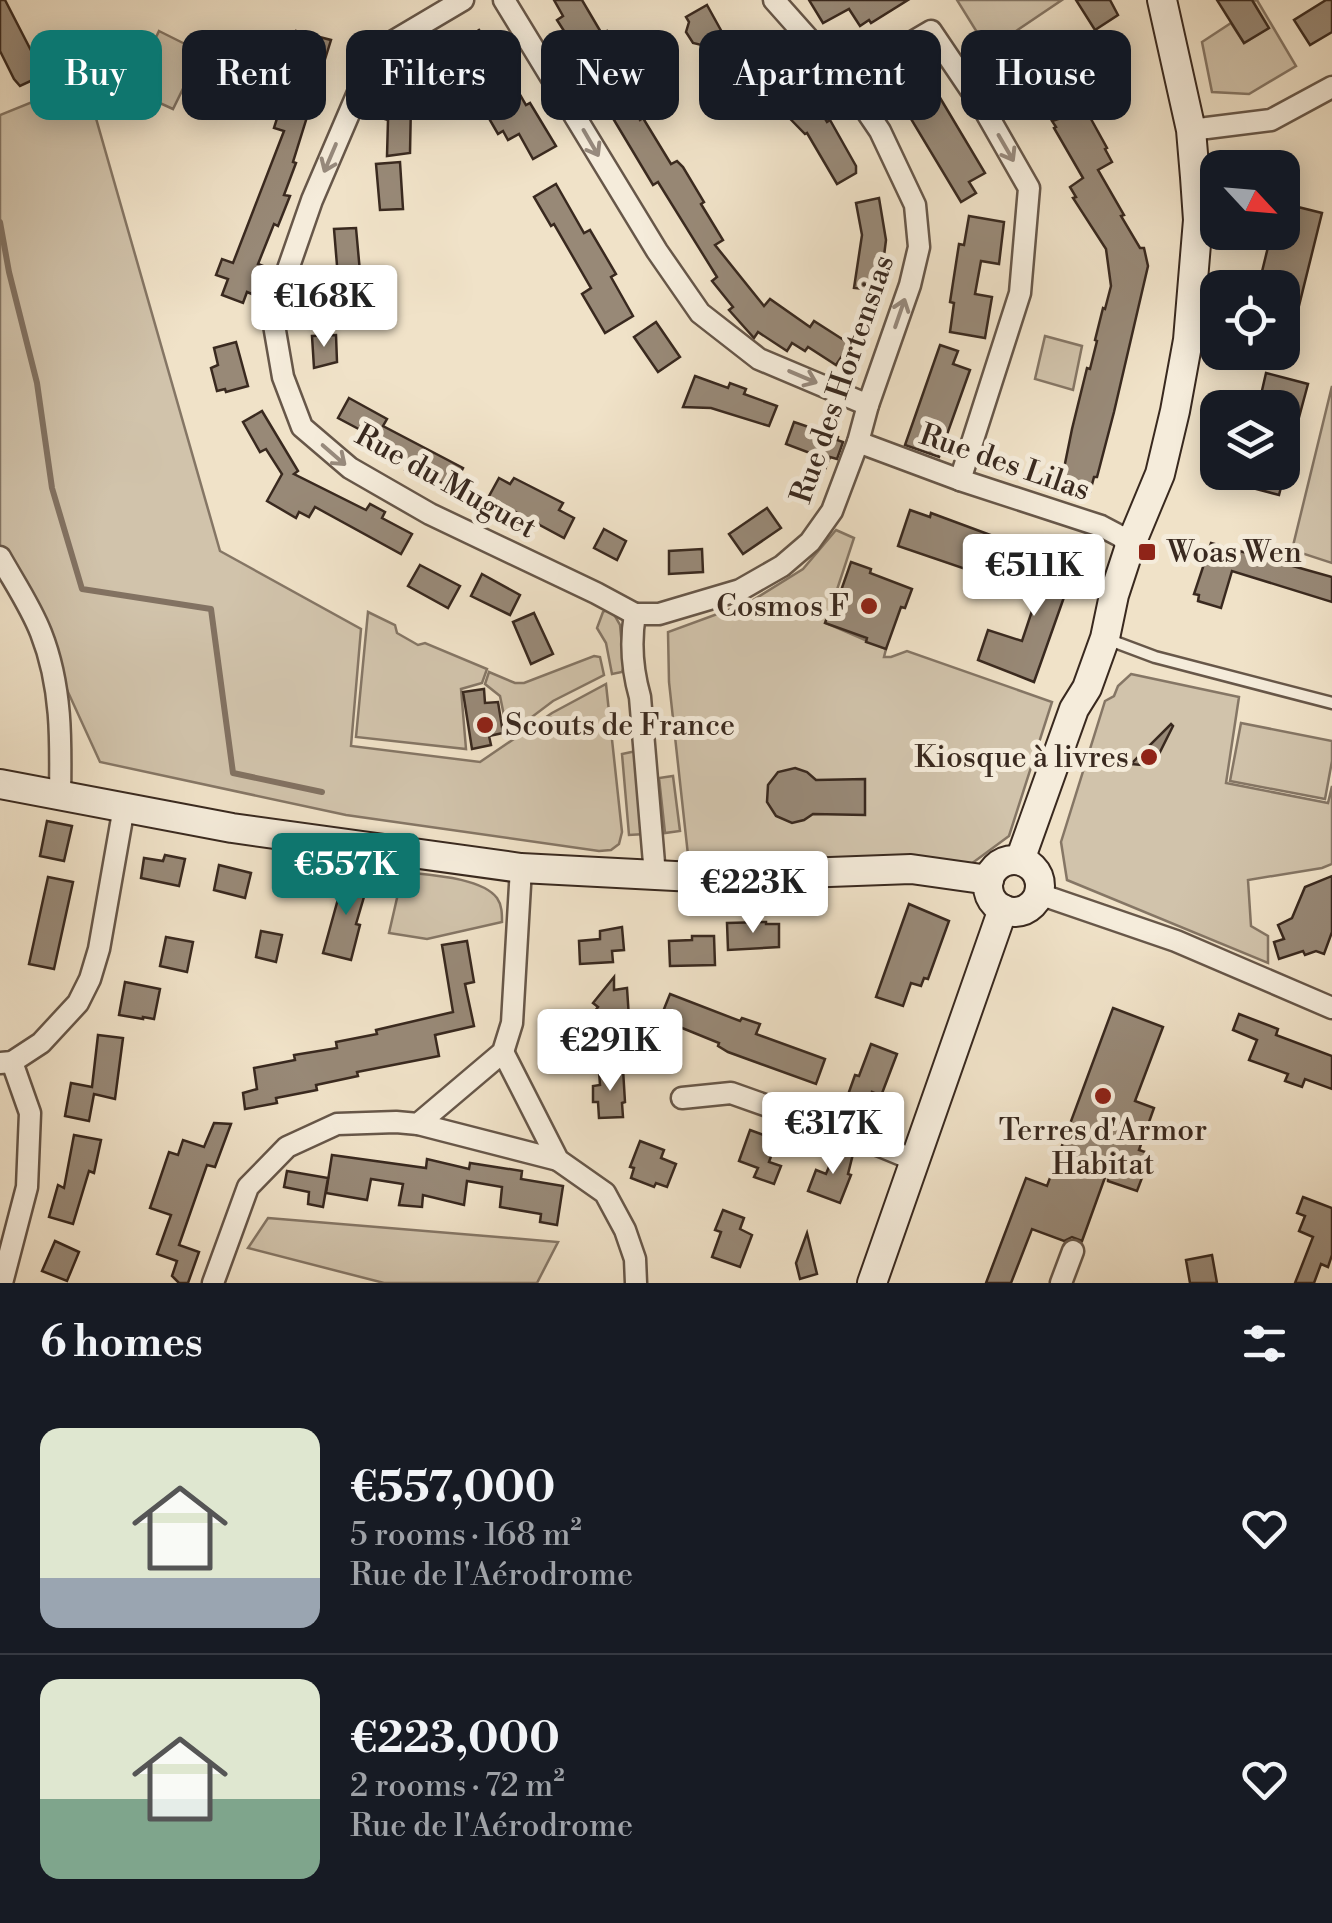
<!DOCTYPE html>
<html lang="en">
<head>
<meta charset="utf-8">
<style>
	body { margin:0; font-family:"Libre Bodoni",serif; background:#20242c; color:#f1f3f6; height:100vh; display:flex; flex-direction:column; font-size:38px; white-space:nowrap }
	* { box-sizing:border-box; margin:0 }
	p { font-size:32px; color:#9ea1a6 }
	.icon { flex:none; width:55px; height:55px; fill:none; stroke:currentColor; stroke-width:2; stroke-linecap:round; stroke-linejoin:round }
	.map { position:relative; height:1283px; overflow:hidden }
	.details { display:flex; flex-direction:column; background:#171b24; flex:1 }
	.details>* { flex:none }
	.top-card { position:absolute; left:30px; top:30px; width:1272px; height:90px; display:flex; gap:20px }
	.needle { width:65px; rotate:116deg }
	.controls { position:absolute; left:1200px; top:150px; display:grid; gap:20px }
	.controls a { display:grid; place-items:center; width:100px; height:100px; border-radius:20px; background:#171b24; box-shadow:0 5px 25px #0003; font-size:50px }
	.price { position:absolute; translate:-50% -85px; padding:0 22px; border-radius:10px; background:#fff; color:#222; font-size:32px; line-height:65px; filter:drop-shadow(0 2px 5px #0008) }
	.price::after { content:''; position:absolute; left:50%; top:60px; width:30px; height:22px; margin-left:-15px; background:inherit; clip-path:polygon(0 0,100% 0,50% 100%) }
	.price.selected { background:#0f766e; color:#fff }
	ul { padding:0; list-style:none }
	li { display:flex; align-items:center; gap:30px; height:250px; padding:0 40px }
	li+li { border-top:2px solid #363941 }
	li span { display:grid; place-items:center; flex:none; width:280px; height:200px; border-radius:20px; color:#555 }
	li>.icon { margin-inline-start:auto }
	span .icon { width:120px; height:120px; fill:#fffc; stroke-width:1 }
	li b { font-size:42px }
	h2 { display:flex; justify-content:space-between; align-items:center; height:120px; padding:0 40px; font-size:42px }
	.tag { padding:0 35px; border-radius:20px; background:#171b24; box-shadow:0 5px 25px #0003; font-size:35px; line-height:90px }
	.tag.selected { background:#0f766e; color:#fff }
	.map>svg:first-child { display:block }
	.green { fill:#d1c3ab; stroke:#857665; stroke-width:2.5 }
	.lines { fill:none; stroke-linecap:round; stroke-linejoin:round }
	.stream { stroke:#827262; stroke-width:6 }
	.building { fill:#988977; stroke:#39291f; stroke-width:2.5 }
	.lane-casing { stroke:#675749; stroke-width:15 }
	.street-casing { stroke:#675749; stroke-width:25 }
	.secondary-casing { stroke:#39291f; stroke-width:32 }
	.lane { stroke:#f5ecdb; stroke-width:10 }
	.street { stroke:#f5ecdb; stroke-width:20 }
	.secondary { stroke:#f5ecdb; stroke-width:28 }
	.oneway { stroke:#978a7d }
	.poi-dot { fill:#8f2418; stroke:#f5ecdb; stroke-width:4 }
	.labels { text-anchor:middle; stroke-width:10; stroke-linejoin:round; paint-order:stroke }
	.street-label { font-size:30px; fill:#39291f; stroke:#f5ecdb }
	.poi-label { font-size:30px; fill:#39291f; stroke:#f5ecdb; text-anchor:start }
</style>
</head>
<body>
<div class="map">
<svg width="1332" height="1283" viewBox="0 0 1332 1283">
	<rect width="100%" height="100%" fill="#f0e2c8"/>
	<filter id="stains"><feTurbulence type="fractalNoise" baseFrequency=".002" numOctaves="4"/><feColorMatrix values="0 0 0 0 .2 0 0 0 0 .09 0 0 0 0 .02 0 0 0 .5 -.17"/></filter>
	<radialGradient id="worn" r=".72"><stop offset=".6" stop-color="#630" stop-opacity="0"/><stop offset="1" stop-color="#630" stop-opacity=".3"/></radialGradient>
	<g class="green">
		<polygon points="957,0 1062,0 988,50"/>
		<polygon points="1257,0 1296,66 1249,94 1212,92 1202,42 1231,23 1244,43 1268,28 1253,1"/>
		<polygon points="159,31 201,52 173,109 131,90"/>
		<polygon points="47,96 91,101 220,551 361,629 351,746 480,762 552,713 606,684 622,832 619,844 611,850 599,851 346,815 100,762 41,633 0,561 0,115"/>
		<polygon points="1045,336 1082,346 1073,390 1035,379"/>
		<polygon points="1332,386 1332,563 1292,550"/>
		<polygon points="836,530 854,538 826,623 886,649 884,657 891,657 907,651 1052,702 1009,836 971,864 688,855 669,682 668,632 750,602 803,569"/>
		<polygon points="607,610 612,611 620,625 624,667 622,672 612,674 606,643 597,628 603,612"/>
		<polygon points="368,612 395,625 397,633 418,645 425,643 487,669 482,683 461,689 466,749 356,737"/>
		<polygon points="594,656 600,657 604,675 553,701 508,735 500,696 485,684 489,672 515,683 524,683"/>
		<polygon points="1131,674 1239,697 1226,783 1328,803 1332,786 1332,864 1322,868 1248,880 1251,926 1268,936 1268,963 1067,880 1061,842 1105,701 1114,696 1118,686"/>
		<polygon points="1241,723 1332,741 1332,761 1325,799 1230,781"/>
		<polygon points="636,751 645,834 629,835 622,754"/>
		<polygon points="673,776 680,831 665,833 659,778"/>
		<path d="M 403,872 C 428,875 481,877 497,898 C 502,905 502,914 502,922 L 427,939 L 389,933 Z"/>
		<polygon points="268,1218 558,1242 537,1283 384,1283 248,1248"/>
	</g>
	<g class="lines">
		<polyline class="stream" points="0,222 9,272 37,383 52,488 82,589 211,609 233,773 322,792"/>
	</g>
	<g class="building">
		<polygon points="0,0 5,0 39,66 34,69 37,78 20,86 14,79 0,51"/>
		<polygon points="554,0 582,0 602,34 607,31 615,45 610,49 630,82 621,88 640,120 643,118 671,164 677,161 683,167 704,202 701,204 723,240 715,245 764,306 770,299 810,327 814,321 850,344 836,365 808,347 805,351 792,343 787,351 758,332 754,338 729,310 733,307 712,281 717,277 658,182 653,185 596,90 588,94 574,70 580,66 562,36 566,34 557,20 563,16"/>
		<polygon points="809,0 908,0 871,23 869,20 860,26 849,9 823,23"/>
		<polygon points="1076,0 1110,0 1118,15 1095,30"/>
		<polygon points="1217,0 1252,0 1269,28 1244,43"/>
		<polygon points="1326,0 1332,0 1332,32 1310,45 1294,20"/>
		<polygon points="707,5 728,43 710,53 706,46 693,43 686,32 689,22 686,17"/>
		<polygon points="479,30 497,60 499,58 526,105 530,103 556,146 533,159 519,134 508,140 503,131 498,134 476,96 483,92 475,76 478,74 460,43"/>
		<polygon points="296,31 331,40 293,162 296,163 284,195 290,196 278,226 274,224 258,264 263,266 252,294 247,292 243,303 222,295 228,279 216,275 222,259 233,263 284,131 274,128 285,93 288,94 299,54 290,51"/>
		<polygon points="1037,35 1047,51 1049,50 1070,86 1042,102 1039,97 1036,98 1018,68 1021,67 1011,50"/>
		<polygon points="757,52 780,77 785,72 807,93 809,92 827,122 830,120 856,166 856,173 837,184 807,133 805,134 762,90 757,95 737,74 742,69 740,67"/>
		<polygon points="933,86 985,173 969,182 976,193 961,202 902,104"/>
		<polygon points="394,95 406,95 411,102 410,153 387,156 388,120 385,119 385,102"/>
		<polygon points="1086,110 1107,148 1105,149 1112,162 1098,170 1124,215 1121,216 1140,248 1144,248 1148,266 1114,412 1097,477 1094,477 1089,496 1060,488 1072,429 1087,368 1090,369 1097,341 1095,340 1103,308 1105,309 1111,286 1106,249 1073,198 1076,197 1070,187 1083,178 1054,128 1056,127 1052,121"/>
		<polygon points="400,162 403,209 380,210 376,164"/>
		<polygon points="556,184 584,233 590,230 616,274 611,277 633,316 605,333 582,294 591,288 554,224 551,226 534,197"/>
		<polygon points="879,198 886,240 881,280 876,279 874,290 854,288 862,235 856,203"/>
		<polygon points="1282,203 1322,213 1289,346 1282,345 1282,288 1258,288 1268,247 1234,236 1235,232 1282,232"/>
		<polygon points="969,216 1004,222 999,264 981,261 975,294 992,297 985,338 950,332 954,303 950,302 959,244 964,245"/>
		<polygon points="356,228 361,283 370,282 372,324 342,326 334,229"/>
		<polygon points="656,322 680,357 658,372 634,337"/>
		<polygon points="336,335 337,362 314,368 312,336"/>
		<polygon points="236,342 248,386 226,392 225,389 217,391 211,368 218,365 214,348"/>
		<polygon points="940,345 958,351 953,364 970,370 939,457 905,445"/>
		<polygon points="1266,373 1308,384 1288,458 1282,458 1282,408 1258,408"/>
		<polygon points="695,376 728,388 730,383 746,389 744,394 777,406 769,426 711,408 683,407"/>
		<polygon points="349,398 387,419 383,426 463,468 453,488 423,474 420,479 405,470 407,466 365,440 368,434 338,418"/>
		<polygon points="262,411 298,471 294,474 366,510 370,504 385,512 382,518 412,534 401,554 315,507 309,517 299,512 296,518 267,501 282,474 266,449 260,452 243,422"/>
		<polygon points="794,422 838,437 837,440 843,442 837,459 830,457 822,477 810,453 786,444"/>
		<polygon points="1216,472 1285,472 1279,495 1215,478"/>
		<polygon points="499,478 510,484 514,478 563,503 559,510 574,518 564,538 534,522 531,528 522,523 515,519 519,514 488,498"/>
		<polygon points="767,508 781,528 743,554 729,534"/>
		<polygon points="910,510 930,517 931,513 1004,540 998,556 988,553 980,574 898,546"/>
		<polygon points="604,529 626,541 617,560 594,548"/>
		<polygon points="1053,543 1080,552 1034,682 978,660 988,630 1022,641 1041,584 1034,582"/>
		<polygon points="1211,543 1332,577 1332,602 1232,571 1221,608 1198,601 1199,595 1194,594"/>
		<polygon points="702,549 703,572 669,574 669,551"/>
		<polygon points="851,562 871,569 870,573 912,589 905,608 901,607 886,649 866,642 867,638 825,623 832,603 836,605"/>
		<polygon points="420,565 460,586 448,608 408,586"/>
		<polygon points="482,574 520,595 510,615 471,596"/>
		<polygon points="534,613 553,654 531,664 513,622"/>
		<polygon points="484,689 485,703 498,702 503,733 489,736 491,745 472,749 463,692"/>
		<polygon points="1171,724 1173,726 1153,766 1131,764"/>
		<polygon points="795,768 807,772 816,780 865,779 865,815 813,814 804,820 792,823 776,816 767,802 768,785 778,772"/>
		<polygon points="47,821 72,826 64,861 40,856"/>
		<polygon points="165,855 185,859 179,886 141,878 144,858 163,861"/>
		<polygon points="219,865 251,873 245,898 214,890"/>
		<polygon points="345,874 369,880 356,924 360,925 351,960 323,953"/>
		<polygon points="1332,876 1332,932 1324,954 1316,951 1305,955 1303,951 1279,959 1274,942 1284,939 1278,925 1292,918 1305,887"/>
		<polygon points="48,877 73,882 54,969 29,964"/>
		<polygon points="909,904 949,921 928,979 924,978 921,986 911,983 903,1006 876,997"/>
		<polygon points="766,922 766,924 779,924 779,947 728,950 727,923"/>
		<polygon points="622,927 624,950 612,951 613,962 580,964 579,941 600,939 600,931"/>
		<polygon points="261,931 282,935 276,962 256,957"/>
		<polygon points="692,936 714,936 715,965 670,966 669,941 692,940"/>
		<polygon points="166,937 193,942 187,972 160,966"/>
		<polygon points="467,941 474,982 465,984 474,1026 435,1035 439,1056 357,1072 358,1076 316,1085 317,1090 276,1098 277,1103 245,1109 243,1093 257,1089 254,1068 295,1060 294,1055 337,1048 336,1042 377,1034 376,1030 453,1012 442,945"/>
		<polygon points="614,977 614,990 627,988 629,1018 621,1028 610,1021 609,1039 590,1041 588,1020 598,1007 593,1003"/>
		<polygon points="125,982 160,989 154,1019 143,1017 143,1019 119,1015"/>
		<polygon points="670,994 740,1021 742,1018 760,1024 756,1034 825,1059 816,1084 728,1052 718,1046 719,1043 660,1019"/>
		<polygon points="1113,1008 1163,1027 1135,1101 1154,1108 1139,1150 1151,1154 1137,1191 1108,1181 1108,1169 1082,1241 1072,1237 1064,1241 1032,1229 1011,1283 986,1283 1026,1178 1047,1186"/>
		<polygon points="1239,1014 1278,1029 1276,1035 1332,1056 1332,1089 1305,1079 1302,1087 1285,1081 1288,1074 1249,1060 1257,1040 1233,1030"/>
		<polygon points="98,1035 123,1038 115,1099 94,1094 89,1121 65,1116 71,1083 92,1087"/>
		<polygon points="871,1044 897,1054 881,1096 872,1092 864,1114 844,1106 855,1075 859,1076"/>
		<polygon points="623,1069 625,1102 622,1103 623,1117 599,1118 598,1102 593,1102 593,1086 600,1085 599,1071"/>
		<polygon points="214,1123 231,1124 215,1167 207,1165 179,1245 199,1252 188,1283 179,1283 172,1276 177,1261 157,1254 171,1215 150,1208 169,1152 178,1155 183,1140 204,1147"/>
		<polygon points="750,1130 777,1140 769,1162 781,1166 774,1184 754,1177 758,1168 739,1161"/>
		<polygon points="74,1135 101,1140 94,1173 89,1171 73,1224 49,1217 58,1185 64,1188"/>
		<polygon points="640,1141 664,1150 661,1158 676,1164 667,1187 656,1183 654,1187 631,1178 634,1168 630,1167"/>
		<polygon points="837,1147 853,1154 848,1174 851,1175 840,1203 808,1191 816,1170 826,1174"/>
		<polygon points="332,1155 426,1168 427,1159 469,1169 470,1163 522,1171 521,1179 563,1186 557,1225 540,1222 541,1214 500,1207 502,1187 467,1181 464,1205 423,1195 422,1207 399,1205 403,1184 371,1179 367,1200 326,1193"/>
		<polygon points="287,1171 328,1178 323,1207 308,1204 309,1192 284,1187"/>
		<polygon points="1303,1197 1332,1208 1332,1255 1328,1267 1321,1264 1314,1283 1295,1283 1313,1237 1299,1231 1305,1216 1297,1213"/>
		<polygon points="723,1210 744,1218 740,1229 752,1235 740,1267 712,1257 721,1232 715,1230"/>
		<polygon points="807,1233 817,1274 800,1279 796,1263"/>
		<polygon points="55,1241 79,1252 67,1281 42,1271"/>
		<polygon points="1212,1255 1217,1283 1190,1283 1186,1260"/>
	</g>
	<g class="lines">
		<g class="lane-casing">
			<polyline id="lane" points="1107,639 1155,657 1332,703"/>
		</g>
		<g class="street-casing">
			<g id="street">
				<polyline points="463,0 392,42 360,88 312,200 280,292 274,325 283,377 302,427 350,468 430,514 596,593 635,614"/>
				<polyline points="504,0 657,251 700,313 759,359 868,405"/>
				<polyline points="846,81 931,31 985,111 1029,188 1020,293 960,480"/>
				<polyline points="1191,130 1271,120 1332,87"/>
				<polyline points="858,442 960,480 1101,526 1120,536 1130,546"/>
				<path d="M 0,557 C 14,582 31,607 41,633 C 62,686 61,741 60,796"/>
				<path d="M 655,875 L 640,697 C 632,669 630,643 635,614 L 659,614 L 740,590 L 782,566 L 810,542 L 832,511 L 858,442 L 868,405 L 910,285 L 919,247 L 915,205 L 880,131 L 846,81 L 774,0"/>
				<polyline points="1039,894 1176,941 1332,1008"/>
				<polyline points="503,1052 558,1160 605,1193 625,1230 635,1259 636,1283"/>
				<polyline points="0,1063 12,1062 41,1043 78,1003 90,979 99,949 124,807"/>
				<polyline points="682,1098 731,1093 880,1146 914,1160"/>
				<polyline points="418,1124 558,1160"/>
				<polyline points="2,1283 27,1187 30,1113 12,1062"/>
				<polyline points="213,1283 248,1187 287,1147 337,1124 396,1122 418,1124 503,1052 512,1023 521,868"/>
				<polyline points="1061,1283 1073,1251"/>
			</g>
		</g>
		<g class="secondary-casing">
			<g id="secondary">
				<polyline points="0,784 232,828 521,868 694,877 911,869 989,880"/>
				<polyline points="1020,860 1074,709 1087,688 1105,638 1114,595 1130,546 1160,474 1175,411 1188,340 1198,220 1195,177 1191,130 1162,0"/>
				<circle cx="1014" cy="886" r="26"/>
				<polyline points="872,1283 1003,909"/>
			</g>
		</g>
		<use href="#lane" class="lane"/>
		<use href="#street" class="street"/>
		<use href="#secondary" class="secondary"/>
	</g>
	<defs><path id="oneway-shaft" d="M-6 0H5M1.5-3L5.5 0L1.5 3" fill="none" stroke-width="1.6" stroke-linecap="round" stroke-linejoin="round" transform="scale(2.5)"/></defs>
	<g class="oneway">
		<use href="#oneway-shaft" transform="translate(591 143) rotate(60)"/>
		<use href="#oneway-shaft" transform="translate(1006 148) rotate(60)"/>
		<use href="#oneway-shaft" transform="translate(330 158) rotate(113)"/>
		<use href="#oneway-shaft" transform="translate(900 313) rotate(-71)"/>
		<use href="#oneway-shaft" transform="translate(803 377) rotate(23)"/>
		<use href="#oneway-shaft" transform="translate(334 455) rotate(41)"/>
	</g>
	<g class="poi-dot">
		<rect x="1137" y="542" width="20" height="20" rx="5"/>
		<circle cx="869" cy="606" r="10"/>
		<circle cx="485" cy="725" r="10"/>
		<circle cx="1149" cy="757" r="10"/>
		<circle cx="1103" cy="1096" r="10"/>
	</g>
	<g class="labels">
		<g class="street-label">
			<text transform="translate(842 379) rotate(-71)" y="10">Rue des Hortensias</text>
			<text transform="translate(1005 462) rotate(19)" y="10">Rue des Lilas</text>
			<text transform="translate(446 481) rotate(29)" y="10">Rue du Muguet</text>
		</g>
		<g class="poi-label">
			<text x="1167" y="562">Woas Wen</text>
			<text x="849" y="616" text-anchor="end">Cosmos F</text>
			<text x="505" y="735">Scouts de France</text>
			<text x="1129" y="767" text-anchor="end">Kiosque à livres</text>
			<text x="1103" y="1140" text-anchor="middle">Terres d'Armor<tspan x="1103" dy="34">Habitat</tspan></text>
		</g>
	</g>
	<rect width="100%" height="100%" filter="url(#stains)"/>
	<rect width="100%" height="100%" fill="url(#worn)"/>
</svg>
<div class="controls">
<a><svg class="needle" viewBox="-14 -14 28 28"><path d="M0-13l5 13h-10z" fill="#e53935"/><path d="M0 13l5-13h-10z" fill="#9ea1a6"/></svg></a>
<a><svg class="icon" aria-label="locate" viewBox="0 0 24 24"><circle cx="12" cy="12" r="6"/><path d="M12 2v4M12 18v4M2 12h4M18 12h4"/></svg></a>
<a><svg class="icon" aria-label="layers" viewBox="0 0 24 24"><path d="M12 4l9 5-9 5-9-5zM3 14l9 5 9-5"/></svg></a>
</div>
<b class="price" style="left:324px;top:350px">€168K</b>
<b class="price" style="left:1034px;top:619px">€511K</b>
<b class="price selected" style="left:346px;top:918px">€557K</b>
<b class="price" style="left:753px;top:936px">€223K</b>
<b class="price" style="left:610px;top:1094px">€291K</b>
<b class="price" style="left:833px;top:1177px">€317K</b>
<div class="top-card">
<a class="tag selected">Buy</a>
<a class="tag">Rent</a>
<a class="tag">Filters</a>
<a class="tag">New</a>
<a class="tag">Apartment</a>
<a class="tag">House</a>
</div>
</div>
<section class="details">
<h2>6 homes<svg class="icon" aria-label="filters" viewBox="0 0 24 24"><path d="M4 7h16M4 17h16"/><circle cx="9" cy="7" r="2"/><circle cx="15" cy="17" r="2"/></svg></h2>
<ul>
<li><span style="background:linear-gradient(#dfe7d0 75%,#9aa5b1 0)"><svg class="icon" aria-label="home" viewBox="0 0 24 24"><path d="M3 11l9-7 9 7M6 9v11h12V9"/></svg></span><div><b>€557,000</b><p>5 rooms · 168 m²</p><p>Rue de l'Aérodrome</p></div><svg class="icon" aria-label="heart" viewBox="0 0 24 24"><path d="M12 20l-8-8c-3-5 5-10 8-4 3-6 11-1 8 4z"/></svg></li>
<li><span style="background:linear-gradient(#dfe7d0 60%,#7fa58c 0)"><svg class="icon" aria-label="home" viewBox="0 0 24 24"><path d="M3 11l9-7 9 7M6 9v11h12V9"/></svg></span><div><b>€223,000</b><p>2 rooms · 72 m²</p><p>Rue de l'Aérodrome</p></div><svg class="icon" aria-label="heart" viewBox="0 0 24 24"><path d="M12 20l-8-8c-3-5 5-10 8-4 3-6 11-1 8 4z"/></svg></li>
</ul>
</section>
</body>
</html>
